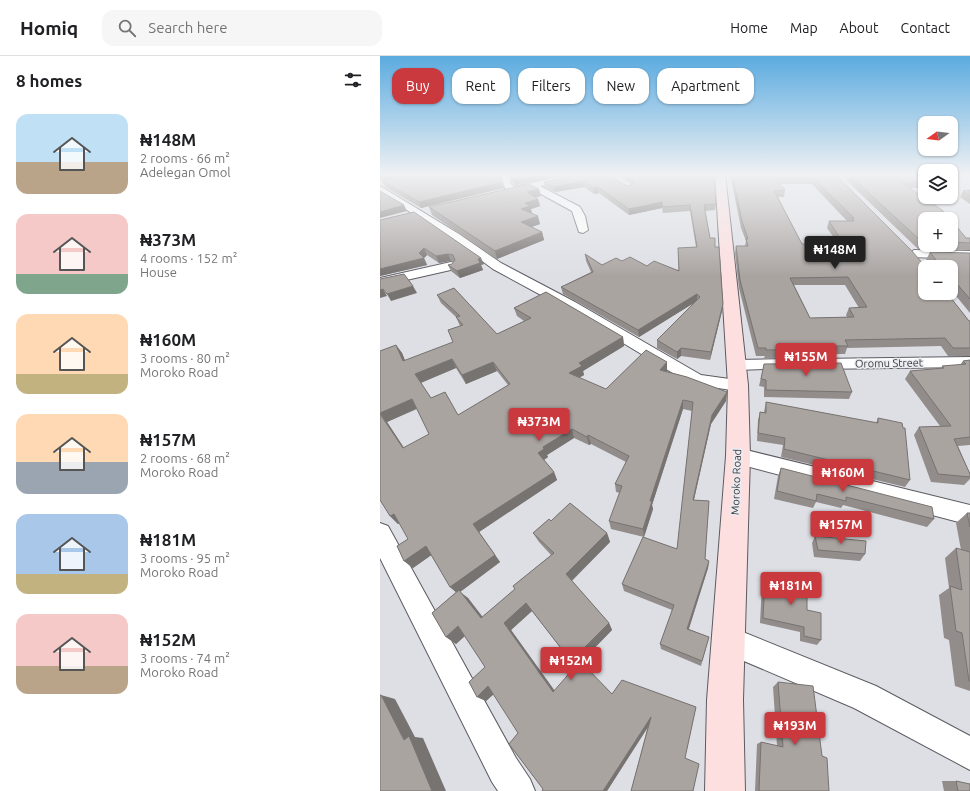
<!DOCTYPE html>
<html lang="en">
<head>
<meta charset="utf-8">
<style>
	body { margin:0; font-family:Ubuntu,sans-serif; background:#f6f6f6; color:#202124; height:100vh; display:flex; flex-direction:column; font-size:15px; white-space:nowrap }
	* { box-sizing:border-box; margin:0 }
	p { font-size:13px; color:#757577 }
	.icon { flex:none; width:22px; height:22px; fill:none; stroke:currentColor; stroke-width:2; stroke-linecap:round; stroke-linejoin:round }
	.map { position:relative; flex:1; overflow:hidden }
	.sheet { display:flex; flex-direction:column; background:#fff; width:380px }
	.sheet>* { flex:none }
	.banner { position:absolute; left:12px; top:12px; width:380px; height:36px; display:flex; gap:8px }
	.needle { width:26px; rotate:255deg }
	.tools { position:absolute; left:538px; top:60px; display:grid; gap:8px }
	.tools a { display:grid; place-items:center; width:40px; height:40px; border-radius:8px; background:#fff; box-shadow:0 1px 3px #0004; font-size:20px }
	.price { position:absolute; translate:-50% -34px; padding:0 9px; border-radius:4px; background:#c9393d; color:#fff; font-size:13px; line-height:26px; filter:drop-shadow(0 1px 2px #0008) }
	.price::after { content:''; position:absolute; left:50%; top:24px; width:12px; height:9px; margin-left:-6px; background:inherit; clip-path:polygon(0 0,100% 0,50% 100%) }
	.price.on { background:#222; color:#fff }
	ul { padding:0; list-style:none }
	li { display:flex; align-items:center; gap:12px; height:100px; padding:0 16px }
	li span { display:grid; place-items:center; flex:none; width:112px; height:80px; border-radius:12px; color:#555 }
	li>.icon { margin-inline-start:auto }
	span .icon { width:48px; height:48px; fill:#fffc; stroke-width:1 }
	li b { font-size:17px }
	h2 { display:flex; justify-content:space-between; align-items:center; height:48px; padding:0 16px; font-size:17px }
	.tag { padding:0 14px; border-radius:12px; background:#fff; box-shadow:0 1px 3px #0004; font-size:14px; line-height:36px }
	.tag.on { background:#c9393d; color:#fff }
	header { display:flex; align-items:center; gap:24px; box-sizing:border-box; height:56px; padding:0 20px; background:#fff; border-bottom:1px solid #e0e0e0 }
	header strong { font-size:19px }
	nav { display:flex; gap:22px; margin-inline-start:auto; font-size:14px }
	.search { width:280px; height:36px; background:#f6f6f6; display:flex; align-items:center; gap:10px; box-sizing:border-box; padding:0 14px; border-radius:12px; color:#757577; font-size:15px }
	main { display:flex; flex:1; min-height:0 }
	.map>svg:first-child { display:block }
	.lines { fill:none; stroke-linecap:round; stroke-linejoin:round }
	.street-casing { stroke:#5b5b61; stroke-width:2 }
	.secondary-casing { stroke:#5b5b61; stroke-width:2 }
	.street { fill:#fff; fill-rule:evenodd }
	.secondary { fill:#fddfe0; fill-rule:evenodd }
	.wall { fill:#928d8a; fill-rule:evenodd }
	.shaded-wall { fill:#777371 }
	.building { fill:#aaa4a1; stroke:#777371; fill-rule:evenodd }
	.labels { text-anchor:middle; stroke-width:3; stroke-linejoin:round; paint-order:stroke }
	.street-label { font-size:11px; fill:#3c3c3f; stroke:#ebecf2 }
</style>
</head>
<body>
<header>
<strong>Homiq</strong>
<div class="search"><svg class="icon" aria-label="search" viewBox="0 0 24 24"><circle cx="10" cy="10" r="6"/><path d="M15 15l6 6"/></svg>Search here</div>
<nav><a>Home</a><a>Map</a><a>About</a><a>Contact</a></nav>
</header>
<main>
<section class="sheet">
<h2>8 homes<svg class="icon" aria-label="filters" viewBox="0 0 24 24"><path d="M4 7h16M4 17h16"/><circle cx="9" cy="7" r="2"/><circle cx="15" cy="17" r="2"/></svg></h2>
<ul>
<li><span style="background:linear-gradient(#bfe0f5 60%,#b9a48a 0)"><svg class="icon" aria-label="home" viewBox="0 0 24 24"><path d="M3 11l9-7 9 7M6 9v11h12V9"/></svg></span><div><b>₦148M</b><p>2 rooms · 66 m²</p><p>Adelegan Omol</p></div></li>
<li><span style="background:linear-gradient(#f6c9c9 75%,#7fa58c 0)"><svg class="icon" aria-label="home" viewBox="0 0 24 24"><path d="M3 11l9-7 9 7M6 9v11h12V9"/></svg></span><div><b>₦373M</b><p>4 rooms · 152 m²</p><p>House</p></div></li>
<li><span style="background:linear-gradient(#ffd9b3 75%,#c2b280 0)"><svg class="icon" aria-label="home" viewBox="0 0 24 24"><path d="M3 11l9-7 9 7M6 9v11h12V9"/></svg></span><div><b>₦160M</b><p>3 rooms · 80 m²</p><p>Moroko Road</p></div></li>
<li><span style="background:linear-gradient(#ffd9b3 60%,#9aa5b1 0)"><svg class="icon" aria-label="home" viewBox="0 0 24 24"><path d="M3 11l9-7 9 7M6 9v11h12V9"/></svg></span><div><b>₦157M</b><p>2 rooms · 68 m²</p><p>Moroko Road</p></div></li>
<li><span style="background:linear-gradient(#a9c7e8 75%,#c2b280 0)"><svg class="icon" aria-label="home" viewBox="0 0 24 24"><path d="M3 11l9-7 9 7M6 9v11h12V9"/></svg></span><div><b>₦181M</b><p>3 rooms · 95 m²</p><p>Moroko Road</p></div></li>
<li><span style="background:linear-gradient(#f6c9c9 65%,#b9a48a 0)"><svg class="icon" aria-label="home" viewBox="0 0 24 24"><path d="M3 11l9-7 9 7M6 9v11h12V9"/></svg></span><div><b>₦152M</b><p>3 rooms · 74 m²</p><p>Moroko Road</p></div></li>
</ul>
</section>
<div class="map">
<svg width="590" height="735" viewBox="0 0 590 735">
	<rect width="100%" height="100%" fill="#dedfe5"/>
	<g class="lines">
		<g class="street-casing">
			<g id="street">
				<polygon points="122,118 130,118 130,127 134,131 191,118 205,118 204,120 160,130 200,151 205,160 208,174 203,177 199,176 192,155 150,132 124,137 122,135 126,133 122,127"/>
				<polygon points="0,130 79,178 121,207 195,246 321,319 364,325 367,329 364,333 358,335 311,328 185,252 113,213 71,182 0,137"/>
				<polygon points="534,194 590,195 590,203 530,201 528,198"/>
				<polygon points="71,206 75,207 77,210 75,213 0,230 0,222"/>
				<polygon points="590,301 590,311 435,313 429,312 427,308 429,304 435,303"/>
				<polygon points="409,303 415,304 417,308 415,312 357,314 351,313 349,309 351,305 357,304"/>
				<polygon points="358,392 590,449 590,469 351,406 348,400 351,394"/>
				<polygon points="0,467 8,470 136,702 150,723 155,735 118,735 112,726 0,502"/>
				<polygon points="348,570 496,630 590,680 590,714 474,652 338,594 334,584 338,574"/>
			</g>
		</g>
		<g class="secondary-casing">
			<polygon id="secondary" points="335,118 345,118 368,329 370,400 363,644 365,735 325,735 327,644 346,400 348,329"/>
		</g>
		<use href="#street" class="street"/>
		<use href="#secondary" class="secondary"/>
	</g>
	<g class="wall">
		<polygon points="0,118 122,118 121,124 123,126 124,132 41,152 5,131 2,125 25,118 0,124"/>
		<polygon points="187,118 135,129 132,126 130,121"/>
		<polygon points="197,118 249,130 252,128 234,118 334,118 336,148 335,154 325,155 330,182 335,191 342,255 330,304 301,300 297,303 277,292 277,284 314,247 259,281 183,238 181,231 211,216 206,205 205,198 222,209 242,205 267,210 299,214 298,192 316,191 310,155 283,157 282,152 249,159 219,137 214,138 204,131 175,136 165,131 164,126"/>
		<path d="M 350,118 L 455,118 L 543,208 L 548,209 L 549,207 L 546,204 L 550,196 L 590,197 L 590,257 L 572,235 L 571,235 L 571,211 L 545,211 L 589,265 L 590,265 L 590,300 L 568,300 L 561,290 L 467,292 L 465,298 L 455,298 L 454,301 L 384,302 L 385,300 L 376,300 L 359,232 L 355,197 L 356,190 L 365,190 L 366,185 L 361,172 ZM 400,128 L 432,128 L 467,165 L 449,165 L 447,172 L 454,182 L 450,182 L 448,188 L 422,188 L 398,141 L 404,141 L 405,134 ZM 414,229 L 465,229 L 479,252 L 469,252 L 466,259 L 467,261 L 430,262 Z"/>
		<polygon points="460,118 545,118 545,132 531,132 545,163 545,189 571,189 571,164 586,182 590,182 590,194 538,193"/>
		<polygon points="571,123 573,125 571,130"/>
		<polygon points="159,133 161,140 155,142 158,143 160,150 151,153 152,158 160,168 151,171 162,176 164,184 117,203 52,159 49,151"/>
		<polygon points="590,134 590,148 580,141 583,135"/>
		<polygon points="0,164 104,208 101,209 103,214 80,222 71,215 68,209 72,208 74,205 71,205 59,207 47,199 44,202 47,209 0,220"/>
		<path d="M 74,232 L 117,278 L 144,265 L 137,260 L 134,252 L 166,236 L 243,281 L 244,290 L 203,315 L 204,319 L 199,322 L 226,333 L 266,294 L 287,306 L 286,315 L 307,321 L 347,336 L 346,345 L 331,368 L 314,444 L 329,445 L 325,503 L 329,505 L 328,512 L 309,573 L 329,581 L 321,610 L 281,593 L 280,588 L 292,554 L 244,535 L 242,528 L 263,481 L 297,493 L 312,355 L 303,353 L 272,449 L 273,453 L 264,481 L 231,473 L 229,465 L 240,437 L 236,436 L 235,428 L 246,406 L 211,388 L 209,389 L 194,382 L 167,399 L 168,401 L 164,404 L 174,416 L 177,424 L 99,476 L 120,506 L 80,536 L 88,542 L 102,561 L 135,533 L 133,530 L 171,499 L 159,486 L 153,477 L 169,463 L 171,465 L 190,447 L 227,477 L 230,486 L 192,525 L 229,567 L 232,574 L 201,606 L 232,638 L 242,624 L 316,651 L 305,702 L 319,708 L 313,735 L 251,735 L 268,670 L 227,735 L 162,735 L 163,733 L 129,688 L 138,677 L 114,638 L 106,645 L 97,641 L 89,626 L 105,611 L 85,580 L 76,588 L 66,581 L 52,557 L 76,536 L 70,531 L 51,499 L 33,512 L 24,505 L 17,490 L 28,483 L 20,467 L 18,468 L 10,460 L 0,444 L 0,295 L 16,289 L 22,297 L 25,305 L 73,286 L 68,274 L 80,270 L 76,261 L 61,247 L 57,239 ZM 76,312 L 86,328 L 117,315 L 128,329 L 78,359 L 65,336 L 51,342 L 41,327 ZM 37,353 L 49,378 L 24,392 L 7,366 ZM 152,555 L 195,611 L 175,635 L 131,574 Z"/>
		<polygon points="590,304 590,389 578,390 590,418 590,423 584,429 551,426 534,379 539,371 560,370 525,323 530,315 561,313 562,310 580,309 583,305"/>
		<polygon points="384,308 472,336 469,343 384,341 384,331 379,330"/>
		<polygon points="386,346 496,367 498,362 530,424 525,431 401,401 403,389 377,385 378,364 380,356 384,356"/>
		<polygon points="401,412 554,463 547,471 463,449 461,452 436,446 433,452 394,443 398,420"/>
		<polygon points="587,457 590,457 590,635 575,630 569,584 564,582 559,539 569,532 565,502 576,492 581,494 576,467"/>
		<polygon points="435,480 485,498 480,505 434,501 432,487"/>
		<polygon points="385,521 427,554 441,584 437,589 420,585 420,576 380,567 382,527"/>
		<polygon points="398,626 442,700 449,735 375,735 377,688 381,686 397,690 393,631"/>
		<polygon points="562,725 576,725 590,735 564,735"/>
	</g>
	<g class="shaded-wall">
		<polygon points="0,118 26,118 0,124"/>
		<polygon points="119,118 122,118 121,127 123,126 124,132 41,152 39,146 119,121"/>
		<polygon points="162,118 187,118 135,129 134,124"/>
		<polygon points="203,125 204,131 175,136 174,131"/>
		<polygon points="218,131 219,137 214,138 214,132"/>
		<polygon points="159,133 161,140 148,143 147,136"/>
		<polygon points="158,143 160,150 151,153 152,158 141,153 145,147"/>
		<polygon points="282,146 282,152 249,159 249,153"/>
		<polygon points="24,149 27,155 0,162 0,156"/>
		<polygon points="158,160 160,168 143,174 141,166"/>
		<polygon points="162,176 164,184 117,203 115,195"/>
		<polygon points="44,192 47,199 44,202 47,209 0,220 0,213 39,197"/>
		<polygon points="68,198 71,205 59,207 56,200"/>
		<polygon points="101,202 104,208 101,209 103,214 80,222 77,215"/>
		<polygon points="576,227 572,235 571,235 571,228"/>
		<polygon points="33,230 37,237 11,245 7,238"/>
		<polygon points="3,233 7,240 0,242 0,234"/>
		<polygon points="317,238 317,245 259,281 258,274"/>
		<polygon points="343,248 342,255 330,304 331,296"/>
		<polygon points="243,281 244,290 203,315 204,319 191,326 189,317 199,307"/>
		<polygon points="16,289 22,297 29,314 23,305"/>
		<polygon points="301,292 301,300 297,303 297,296"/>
		<polygon points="72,303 76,312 40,327 35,318"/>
		<polygon points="113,306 117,315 86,328 82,319"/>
		<polygon points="287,306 287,315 280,323 280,314"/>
		<polygon points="347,336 346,345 331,368 312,452 313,444 332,359"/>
		<polygon points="32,343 38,352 7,366 30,401 23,392 0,357"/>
		<polygon points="303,344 303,353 272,449 273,453 264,481 263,473 270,445"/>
		<polygon points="192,373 194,382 167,399 168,401 161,406 158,397 163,391"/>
		<polygon points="208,379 211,388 209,389 207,381"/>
		<polygon points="174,416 177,424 99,476 120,506 80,536 88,542 109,569 101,562 78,538 70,531 93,468"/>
		<polygon points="14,458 22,466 18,468 10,460"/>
		<polygon points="227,477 230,486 190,526 186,518"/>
		<polygon points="46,490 53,498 33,512 24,505"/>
		<polygon points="329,505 328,512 307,578 307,573"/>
		<polygon points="146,547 152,555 131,574 179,641 173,636 124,567"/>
		<polygon points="229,567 232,574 196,611 191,605"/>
		<polygon points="78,570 88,577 76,588 66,581"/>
		<polygon points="108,630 117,635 106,645 97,641"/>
		<polygon points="1,639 15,643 35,681 43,682 66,735 52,735 24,684"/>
		<polygon points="271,661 272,665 227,735 223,735"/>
	</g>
	<g class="building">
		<polygon points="26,118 119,118 119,121 123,126 39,146 2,125"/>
		<polygon points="130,118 162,118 134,124 130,121"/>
		<polygon points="197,118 228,118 245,129 249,130 255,126 254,124 243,118 334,118 336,148 324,149 330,182 335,182 335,191 339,191 343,248 331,296 301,292 297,296 277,284 320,241 317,238 258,274 181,231 213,216 205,198 222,209 236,202 242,205 250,201 267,210 274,205 299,215 298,192 317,191 310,149 283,151 282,146 249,153 218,131 214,132 203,125 174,131 164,126"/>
		<path d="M 352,118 L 455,118 L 532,195 L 543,208 L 550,210 L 550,205 L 556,204 L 550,196 L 590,197 L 590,243 L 576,227 L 571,228 L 571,211 L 545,211 L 545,237 L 567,237 L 589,265 L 590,265 L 590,292 L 573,292 L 565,282 L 465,284 L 468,290 L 456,290 L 457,293 L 386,294 L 386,292 L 378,292 L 360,224 L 356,190 L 368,190 L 366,183 L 368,183 L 362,165 ZM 395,122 L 433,122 L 474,162 L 472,162 L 474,165 L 449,165 L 460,182 L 450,182 L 453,189 L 422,188 L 394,135 L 405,134 ZM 468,221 L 487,251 L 469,252 L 474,261 L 430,262 L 410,222 Z"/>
		<polygon points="468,118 545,118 545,126 522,127 562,154 570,163 545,163 545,185 541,185"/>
		<polygon points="149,128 159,133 147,136 158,143 145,147 150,150 141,153 158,160 141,166 162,176 115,195 49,151"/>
		<polygon points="590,134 590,140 583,135"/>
		<polygon points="0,135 24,149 0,156"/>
		<polygon points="34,156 101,202 98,203 100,207 77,215 68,209 72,208 75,204 73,199 68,198 56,200 44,192 39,197 44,202 0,213 0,164"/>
		<polygon points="571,164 586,182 590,182 590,187 571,186"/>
		<polygon points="24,218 33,230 7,238 3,233 0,234 0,223"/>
		<path d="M 74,232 L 117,278 L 151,262 L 134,252 L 166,236 L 243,281 L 199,307 L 202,310 L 189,317 L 226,333 L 266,294 L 287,306 L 280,314 L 307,321 L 347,336 L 332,359 L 313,444 L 329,445 L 325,503 L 329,505 L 307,573 L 329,581 L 322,605 L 280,588 L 294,549 L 242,528 L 263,481 L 297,493 L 313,346 L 303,344 L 270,445 L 272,445 L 263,473 L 229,465 L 242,430 L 235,428 L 249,400 L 208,379 L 207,381 L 192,373 L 163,391 L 164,393 L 158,397 L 174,416 L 93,468 L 115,499 L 70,531 L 46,490 L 24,505 L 17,490 L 28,483 L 14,458 L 10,460 L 0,444 L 0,358 L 23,392 L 49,378 L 32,343 L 0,357 L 0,295 L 16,289 L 23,305 L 73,286 L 68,274 L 83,269 L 76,261 L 80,260 L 57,239 ZM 72,303 L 82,319 L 113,306 L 130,328 L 78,359 L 65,336 L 51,342 L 35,318 Z"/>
		<polygon points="590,304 590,381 574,383 590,418 590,421 558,418 539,371 571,370 530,315 564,312 562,310 586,308 583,305"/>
		<polygon points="461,307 472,336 386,334 386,324 381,323 384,308"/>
		<polygon points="386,346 498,367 498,362 522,367 523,372 525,372 530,424 404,393 405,382 378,377 380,356 386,357"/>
		<polygon points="401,412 552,451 554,463 466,441 466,445 437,438 436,445 397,435"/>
		<polygon points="190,447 227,477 186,518 229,567 191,605 146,547 124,567 173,636 200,605 232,638 242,624 316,651 305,702 319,708 313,735 251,735 271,661 223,735 162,735 163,733 129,688 138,677 108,630 97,641 89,626 105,611 78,570 66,581 52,557 79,534 101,562 135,533 133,530 174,497 153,477 169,463 171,465"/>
		<polygon points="587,457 590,457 590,471"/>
		<polygon points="435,480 486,485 485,498 438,494"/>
		<polygon points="576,492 590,496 590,625 589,625 582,577 576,575 570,530 582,534"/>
		<polygon points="385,521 427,529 427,554 441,557 441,584 424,580 424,571 383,562"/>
		<polygon points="398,626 433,630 442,700 447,702 449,735 379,735 381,686 403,691"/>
		<polygon points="0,639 1,639 24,684 29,680 52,735 0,735"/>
		<polygon points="576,725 590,728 590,735 578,735"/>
	</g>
	<linearGradient id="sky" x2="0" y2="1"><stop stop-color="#5babe0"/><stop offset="0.54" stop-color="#f0f1f3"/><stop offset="1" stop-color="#f0f1f3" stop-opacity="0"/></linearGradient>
	<rect width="590" height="220" fill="url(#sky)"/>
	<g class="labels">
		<g class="street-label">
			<text transform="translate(509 307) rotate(-1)" y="4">Oromu Street</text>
			<text transform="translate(356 426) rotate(-88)" y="4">Moroko Road</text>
		</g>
	</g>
</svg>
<div class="tools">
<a><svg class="needle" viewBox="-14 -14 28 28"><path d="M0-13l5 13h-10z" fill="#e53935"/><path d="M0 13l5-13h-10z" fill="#757577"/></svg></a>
<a><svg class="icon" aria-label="layers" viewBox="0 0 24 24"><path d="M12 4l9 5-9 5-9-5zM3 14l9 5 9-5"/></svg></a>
<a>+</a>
<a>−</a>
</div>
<b class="price on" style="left:455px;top:214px">₦148M</b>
<b class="price" style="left:426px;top:321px">₦155M</b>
<b class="price" style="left:159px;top:386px">₦373M</b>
<b class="price" style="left:463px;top:437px">₦160M</b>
<b class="price" style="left:461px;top:489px">₦157M</b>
<b class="price" style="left:411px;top:550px">₦181M</b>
<b class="price" style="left:191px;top:625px">₦152M</b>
<b class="price" style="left:415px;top:690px">₦193M</b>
<div class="banner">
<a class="tag on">Buy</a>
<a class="tag">Rent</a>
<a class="tag">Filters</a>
<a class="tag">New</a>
<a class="tag">Apartment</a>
</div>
</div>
</main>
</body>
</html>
